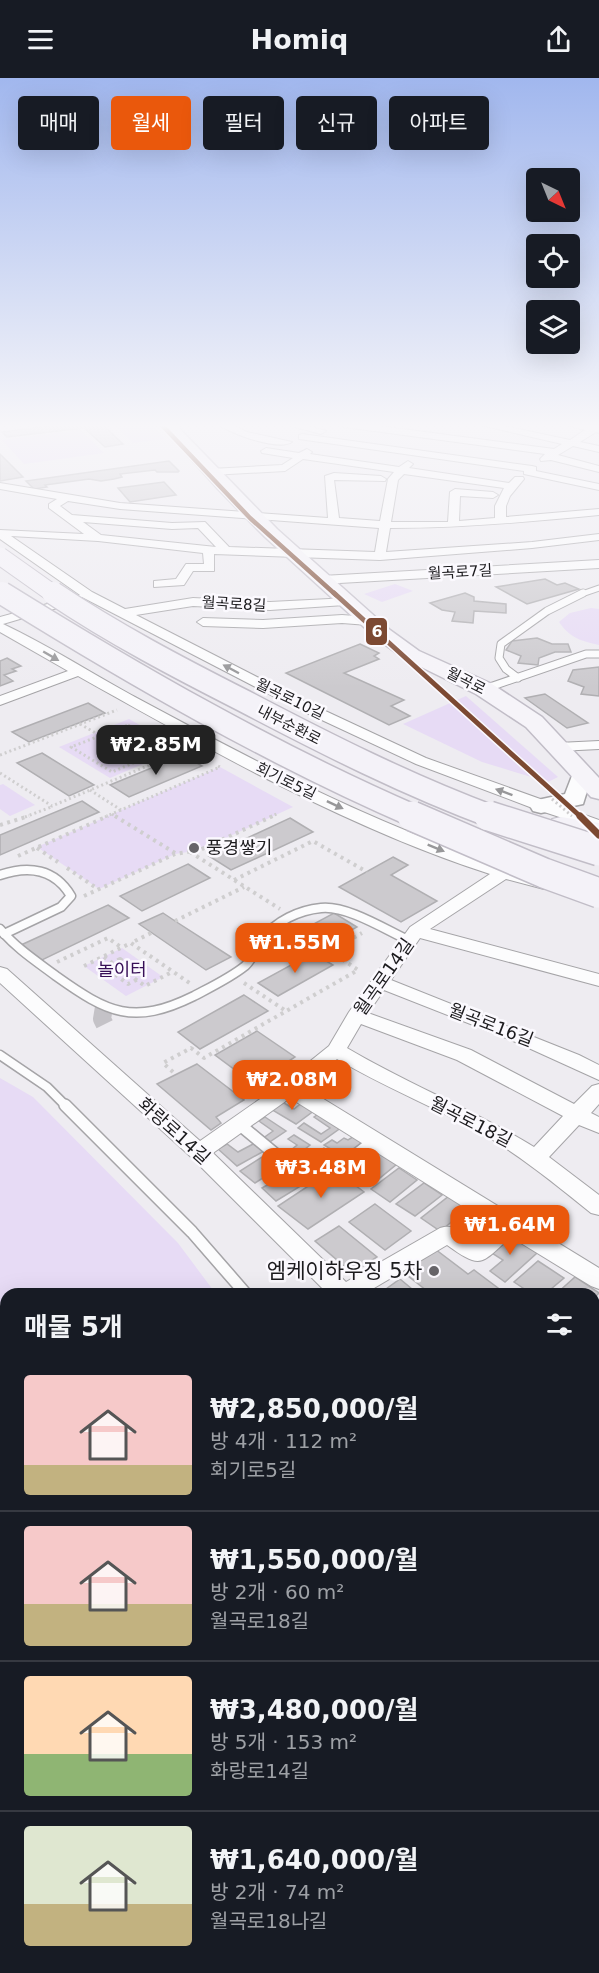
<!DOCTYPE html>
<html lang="ko">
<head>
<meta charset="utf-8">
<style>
	body { margin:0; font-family:"DejaVu Sans","Noto Sans KR",sans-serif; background:#20242c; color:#f1f3f6; height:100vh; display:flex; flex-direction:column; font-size:22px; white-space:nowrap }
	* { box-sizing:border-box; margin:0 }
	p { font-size:20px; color:#9ea1a6 }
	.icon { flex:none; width:33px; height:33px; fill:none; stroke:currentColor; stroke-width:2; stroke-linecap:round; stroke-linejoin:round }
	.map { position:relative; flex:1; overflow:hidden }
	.sheet { position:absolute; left:0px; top:1210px; width:600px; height:686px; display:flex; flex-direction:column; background:#171b24; border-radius:18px 18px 0 0; box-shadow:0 6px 24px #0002 }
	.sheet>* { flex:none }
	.hud { position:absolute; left:18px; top:18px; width:564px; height:54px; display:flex; gap:12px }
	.needle { width:39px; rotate:137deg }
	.tools { position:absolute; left:526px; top:90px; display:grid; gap:12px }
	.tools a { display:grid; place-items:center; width:54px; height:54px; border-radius:6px; background:#171b24; box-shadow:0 6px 24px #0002; font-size:30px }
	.price { position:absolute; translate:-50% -51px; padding:0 14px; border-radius:12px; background:#ea580c; color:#fff; font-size:20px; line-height:39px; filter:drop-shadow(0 2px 3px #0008) }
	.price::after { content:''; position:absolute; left:50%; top:36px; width:18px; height:14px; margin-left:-9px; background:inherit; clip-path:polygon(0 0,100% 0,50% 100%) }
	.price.selected { background:#222; color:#fff }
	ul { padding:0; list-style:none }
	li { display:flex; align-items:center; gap:18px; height:150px; padding:0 24px }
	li+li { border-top:2px solid #363941 }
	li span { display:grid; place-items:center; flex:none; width:168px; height:120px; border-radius:6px; color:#555 }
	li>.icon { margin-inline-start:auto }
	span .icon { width:72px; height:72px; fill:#fffc; stroke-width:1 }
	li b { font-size:26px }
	h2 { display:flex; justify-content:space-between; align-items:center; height:72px; padding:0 24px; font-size:26px }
	.tag { padding:0 21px; border-radius:6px; background:#171b24; box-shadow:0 6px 24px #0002; font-size:21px; line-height:54px }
	.tag.selected { background:#ea580c; color:#fff }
	header { display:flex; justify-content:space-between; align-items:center; height:78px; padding:0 24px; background:#171b24; font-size:27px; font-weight:700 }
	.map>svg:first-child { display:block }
	.green { fill:#e7dbf5 }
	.pier { fill:#eeecf1 }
	.building { fill:#cccace; stroke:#b0afb2; stroke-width:1.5 }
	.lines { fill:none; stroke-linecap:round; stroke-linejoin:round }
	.minor-tunnel { stroke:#c4c2c7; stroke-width:18; stroke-dasharray:18 9; stroke-linecap:butt }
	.service-far4-casing { stroke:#a5a4a7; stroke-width:7 }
	.service-far3-casing { stroke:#a5a4a7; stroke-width:9 }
	.service-far2-casing { stroke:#a5a4a7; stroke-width:11 }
	.service-far1-casing { stroke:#a5a4a7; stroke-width:14 }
	.service-casing { stroke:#a5a4a7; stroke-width:17 }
	.minor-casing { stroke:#a5a4a7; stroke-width:2 }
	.secondary-casing { stroke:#a5a4a7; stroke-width:3 }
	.primary-casing { stroke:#c1bdc7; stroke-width:3 }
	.trunk-casing { stroke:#c1bdc7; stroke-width:2 }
	.path-far1 { stroke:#cfcecf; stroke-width:3; stroke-dasharray:2 3; stroke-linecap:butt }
	.path { stroke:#cfcecf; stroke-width:4; stroke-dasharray:3 4.5; stroke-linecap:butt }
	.service-far4 { stroke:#fcfcfd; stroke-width:5 }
	.service-far3 { stroke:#fcfcfd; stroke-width:7 }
	.service-far2 { stroke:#fcfcfd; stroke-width:8 }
	.service-far1 { stroke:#fcfcfd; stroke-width:11 }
	.service { stroke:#fcfcfd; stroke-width:14 }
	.minor { fill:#fcfcfd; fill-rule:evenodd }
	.secondary { fill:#fcfcfd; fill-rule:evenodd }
	.primary { fill:#f6f4f9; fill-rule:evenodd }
	.trunk { fill:#f4f2f8; fill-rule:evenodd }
	.trunk-bridge-far2-casing { stroke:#c1bdc7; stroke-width:19; stroke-linecap:butt }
	.trunk-bridge-far1-casing { stroke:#c1bdc7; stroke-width:25; stroke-linecap:butt }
	.trunk-bridge-casing { stroke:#c1bdc7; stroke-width:32; stroke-linecap:butt }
	.path-bridge { stroke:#cfcecf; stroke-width:3; stroke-dasharray:2 3; stroke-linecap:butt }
	.trunk-bridge-far2 { stroke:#f4f2f8; stroke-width:17 }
	.trunk-bridge-far1 { stroke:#f4f2f8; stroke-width:22 }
	.trunk-bridge { stroke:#f4f2f8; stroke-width:29 }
	.metro-1-far2-casing { stroke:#fbf9fe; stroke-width:7 }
	.metro-1-far1-casing { stroke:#fbf9fe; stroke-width:8 }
	.metro-1-casing { stroke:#fbf9fe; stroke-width:11 }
	.metro-1-far2 { stroke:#7c4932; stroke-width:4.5 }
	.metro-1-far1 { stroke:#7c4932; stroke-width:5 }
	.metro-1 { stroke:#7c4932; stroke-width:7 }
	.oneway { fill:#979799 }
	.poi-dot { fill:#666468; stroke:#fbf9fe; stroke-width:2 }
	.labels { text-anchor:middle; stroke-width:5; stroke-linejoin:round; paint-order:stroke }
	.far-street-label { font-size:15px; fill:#1c1b1e; stroke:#fbf9fe }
	.poi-label { font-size:18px; fill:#1c1b1e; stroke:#fbf9fe; text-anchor:start }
	.park-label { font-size:18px; fill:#381058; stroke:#fbf9fe }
	.street-label { font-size:18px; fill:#1c1b1e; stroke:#fbf9fe }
	.near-poi-label { font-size:21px; fill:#1c1b1e; stroke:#fbf9fe; text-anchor:end }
	.line-badge { stroke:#fbf9fe; stroke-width:2 }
	.badge-label { font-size:16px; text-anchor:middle; font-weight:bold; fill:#fff }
</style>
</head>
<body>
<header><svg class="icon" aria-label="menu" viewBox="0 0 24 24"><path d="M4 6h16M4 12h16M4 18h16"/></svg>Homiq<svg class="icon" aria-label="share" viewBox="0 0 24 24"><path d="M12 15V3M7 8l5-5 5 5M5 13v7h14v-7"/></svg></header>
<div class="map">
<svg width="599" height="1895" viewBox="0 0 599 1895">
	<rect width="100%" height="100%" fill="#eeecf1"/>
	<g class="green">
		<polygon points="113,345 151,345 165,361 133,365"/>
		<polygon points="81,352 104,375 24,386 2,362"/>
		<polygon points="395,506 413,513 382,524 364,516"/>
		<path d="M 591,530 L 599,531 L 599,567 C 581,563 570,560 559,544 L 570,535 Z"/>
		<polygon points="466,618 558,699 548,704 482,684 403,646"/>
		<polygon points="129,641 181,670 110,700 59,669"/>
		<polygon points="220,689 293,729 200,772 175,776 99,811 37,769"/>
		<polygon points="3,706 35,727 10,738 0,731 0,707"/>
		<polygon points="122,870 163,899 126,918 84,888"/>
		<polygon points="0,1000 33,1019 178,1165 216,1216 6,1216 6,1890 594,1890 594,1721 599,1729 599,1895 0,1895"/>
	</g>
	<polygon class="pier" points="0,485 145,575 599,778 599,790 495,757 341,694 157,596 48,532 0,499"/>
	<g class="building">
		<polygon points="73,345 101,345 123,366 105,369 84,350 7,359 2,354"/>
		<polygon points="0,376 23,399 0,403"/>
		<polygon points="169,383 179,393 178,394 157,394 155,392 120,396 122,399 114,401 101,403 89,401 45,407 47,409 34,411 26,403"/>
		<polygon points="164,404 176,417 130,424 118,410"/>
		<polygon points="545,501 557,507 565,505 579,511 527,526 496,509"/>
		<polygon points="465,515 474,519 474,523 506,526 506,535 474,533 473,545 452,543 455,534 442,532 430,525"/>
		<polygon points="537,560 552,566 568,566 571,574 555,574 539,580 538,587 518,585 521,578 506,572 512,563"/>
		<polygon points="360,566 379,575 374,578 379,581 344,595 404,622 391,628 410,638 389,647 286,595"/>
		<polygon points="7,580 21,588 12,591 16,593 4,597 13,603 0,608 0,583"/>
		<polygon points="599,589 599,618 581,616 584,609 568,603 573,592"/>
		<polygon points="545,616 588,645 567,650 525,620"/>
		<polygon points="88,625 105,635 29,664 12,654"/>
		<polygon points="42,675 94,707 69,718 17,685"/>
		<polygon points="183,677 202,688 129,719 110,707"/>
		<polygon points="82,723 99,734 0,777 0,757"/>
		<polygon points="290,740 313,754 231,792 209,778"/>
		<polygon points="393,779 408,787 391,797 437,823 401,844 339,809"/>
		<polygon points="188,786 210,800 142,833 120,818"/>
		<polygon points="108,827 129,840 42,882 21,867"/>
		<polygon points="163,835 175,843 231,879 206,892 139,846"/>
		<polygon points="334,835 357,849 305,878 282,863"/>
		<polygon points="313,875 333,887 278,918 258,905"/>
		<polygon points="244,917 268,933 200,971 178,954"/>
		<polygon points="257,953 295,979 254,1006 215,977"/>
		<polygon points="197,986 244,1022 216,1039 221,1045 211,1052 157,1006"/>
		<polygon points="279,1022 294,1031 303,1024 315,1032 296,1046 269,1030"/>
		<polygon points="320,1035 342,1049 321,1064 298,1050 304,1045 321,1056 330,1050 314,1039"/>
		<polygon points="265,1039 286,1053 268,1065 262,1061 273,1053 259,1043"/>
		<polygon points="294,1057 310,1067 291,1082 284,1078 297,1067 288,1061"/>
		<polygon points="356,1057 366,1063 344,1079 324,1067 332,1062 337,1065 344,1060 348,1062"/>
		<polygon points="255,1065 264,1073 237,1088 218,1071 227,1066 238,1074"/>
		<polygon points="324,1070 339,1081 315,1099 299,1088"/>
		<polygon points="373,1071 397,1086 370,1108 345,1092 355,1085 359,1088 370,1079 366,1077"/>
		<polygon points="270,1074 285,1086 255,1105 240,1093"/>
		<polygon points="399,1090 417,1102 390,1124 371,1111"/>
		<polygon points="334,1091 364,1114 308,1151 278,1128"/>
		<polygon points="290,1094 304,1106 276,1123 262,1110"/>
		<polygon points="424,1105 442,1117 415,1138 396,1126"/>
		<polygon points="449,1118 468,1131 440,1153 421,1140"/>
		<polygon points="375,1126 411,1153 385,1172 349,1144"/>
		<polygon points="478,1137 498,1150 476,1169 456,1156"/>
		<polygon points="339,1148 377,1179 352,1195 315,1163"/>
		<polygon points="507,1155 537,1175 505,1204 490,1193 503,1182 487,1172"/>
		<polygon points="435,1171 468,1196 474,1192 498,1210 490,1216 431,1216 403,1194"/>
		<polygon points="538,1183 564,1200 545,1216 532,1216 514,1204"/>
		<polygon points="575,1199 599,1215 594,1220 594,1216 556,1216"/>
		<polygon points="400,1201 418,1216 379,1216"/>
		<polygon points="599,1225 599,1253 596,1256 594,1230"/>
		<polygon points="594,1272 599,1276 599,1306 594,1311"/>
		<polygon points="594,1395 599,1401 599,1456 594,1459"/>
	</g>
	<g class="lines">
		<polyline class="minor-tunnel" points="104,929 102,941 108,953"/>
		<g class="service-far4-casing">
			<polyline id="service-far4" points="579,517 599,510"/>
		</g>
		<g class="service-far3-casing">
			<g id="service-far3">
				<polyline points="518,600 506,591 499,580 501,566 547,533 583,515"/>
				<polyline points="484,611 586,576 599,576"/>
			</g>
		</g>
		<g class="service-far2-casing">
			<g id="service-far2">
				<path d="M 0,797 C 29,787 55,791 71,818 L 61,829 L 4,856"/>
				<path d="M 0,851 C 16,870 36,883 56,898 C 108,935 133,948 194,918 C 211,909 230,900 245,888 C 253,881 256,870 263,861 C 275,843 300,832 321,830 C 347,827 386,852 410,863"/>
				<polyline points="0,977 47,1009 67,1029"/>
			</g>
		</g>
		<g class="service-far1-casing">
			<g id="service-far1">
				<polyline points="65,1027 192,1154 246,1216"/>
				<polyline points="239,1046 304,1100"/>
				<polyline points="340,1089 375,1062"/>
			</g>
		</g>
		<g class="service-casing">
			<polyline id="service" points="594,1681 599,1689"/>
		</g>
		<g class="minor-casing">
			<g id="minor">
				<path d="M 217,345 L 229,345 L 247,354 L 292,364 C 278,373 230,356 217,345 Z"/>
				<polygon points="280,345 297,345 326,353 321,356"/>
				<polygon points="340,345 357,345 554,371 562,366 472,345 490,345 570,362 585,352 559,345 593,348 599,345 599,355 596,354 580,364 599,368 599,374 573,368 558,377 599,388 599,394 551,382 541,383 540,381 545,376 344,349"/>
				<polygon points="302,356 532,388 536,389 536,393 599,406 599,412 524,396 524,393 299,361 299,357"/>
				<path d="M 266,370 L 299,375 L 307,371 L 312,374 L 310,376 L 399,389 L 408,383 L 413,386 L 409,390 L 509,405 L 515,399 L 523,399 L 524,401 L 510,418 L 506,428 L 506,439 L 599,431 L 599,437 C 529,444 460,450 390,450 L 386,474 L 532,464 L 599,456 L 599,462 L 532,470 L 380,482 L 214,476 L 214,493 L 193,493 L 184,507 L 154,509 L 154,503 L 176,501 L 186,486 L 204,486 L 203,475 L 98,463 L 11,458 L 92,514 L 125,531 L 193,520 L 270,524 L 349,520 L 351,523 L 345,527 L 270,532 L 193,528 L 136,537 L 304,623 L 426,680 L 599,742 L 599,752 L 535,731 L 416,686 L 294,629 L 82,519 L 81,523 L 3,546 C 48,567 91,595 135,619 C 267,690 404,763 550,802 L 553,806 L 550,810 L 544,811 L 506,801 L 430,851 L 599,896 L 599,908 L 420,860 L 391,902 L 579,977 L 599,987 L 599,1002 L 511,962 L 384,912 L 368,935 L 471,972 L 574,1026 L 592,1008 L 599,1006 L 599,1026 L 591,1035 L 599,1039 L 599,1055 L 579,1047 L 549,1079 L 599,1117 L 599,1137 L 591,1135 C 554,1105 517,1075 476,1052 C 430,1027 382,1008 337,981 L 304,1009 L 599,1190 L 599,1211 L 591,1208 L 511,1159 C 481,1185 483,1193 447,1167 L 364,1216 L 328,1216 L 191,1079 L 0,905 L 0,889 L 7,891 L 200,1063 L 283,1005 L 329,968 L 349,934 L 410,849 L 490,796 C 349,751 206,670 78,598 L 0,627 L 0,618 L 68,593 L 0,554 L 0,539 L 80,517 L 0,461 L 0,452 L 84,456 L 49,430 L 49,426 L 57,421 L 0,411 L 0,405 L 120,425 L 328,440 L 325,398 L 334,395 L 381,398 L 386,401 L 385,403 L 334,402 L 339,440 L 380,443 L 388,401 L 394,394 L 303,381 L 285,393 L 211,397 L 206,394 L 211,391 L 282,387 L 293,380 L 262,375 L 261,373 ZM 404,396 L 504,410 L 495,428 L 495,440 L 459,443 L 460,418 L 493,420 L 498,417 L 493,414 L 455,411 L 450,414 L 448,444 L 391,444 L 398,402 ZM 68,423 L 120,431 L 379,450 L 375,474 L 229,469 L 205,444 L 172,445 L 72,437 L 60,428 ZM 83,444 L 172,451 L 198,450 L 216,469 L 101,457 ZM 361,946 L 457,982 L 563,1038 L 534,1069 C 474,1032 408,1006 347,970 ZM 290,1020 L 494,1148 L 475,1163 C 464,1155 455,1145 440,1150 L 346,1204 L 213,1075 Z"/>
				<polygon points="599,482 599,490 322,506 316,502 322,498"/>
				<polygon points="342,537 368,539 374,543 368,547 342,545 263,550 203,548 197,544 203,540 263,542"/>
				<polygon points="599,663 599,671 558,673 551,669 558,665"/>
				<polygon points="599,1314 599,1339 594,1341 594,1316"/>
				<polygon points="594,1499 599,1500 599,1533 594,1531"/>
			</g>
		</g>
		<g class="secondary-casing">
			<polygon id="secondary" points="582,688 589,690 593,694 583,726 541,735 533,733 530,728 533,723 565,716 575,690"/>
		</g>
		<g class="primary-casing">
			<polygon id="primary" points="159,345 174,345 277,451 390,552 419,573 492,606 542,639 599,700 599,721 591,719 526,649 476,616 405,581 376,560 265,459 218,411"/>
		</g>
		<g class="trunk-casing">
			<polygon id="trunk" points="561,739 599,745 599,761 552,753 548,747 552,741"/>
		</g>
		<g class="path-far1">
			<polyline points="80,646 150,686"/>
			<polygon points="128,647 169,670 112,694 71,669"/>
			<polyline points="0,677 117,632"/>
			<polyline points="0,695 52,728 188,671 190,673"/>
			<polyline points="90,712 121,732 220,689 218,688"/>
			<polyline points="112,736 117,739"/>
			<polyline points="25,739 51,729"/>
			<polyline points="105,739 121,732"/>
			<polyline points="270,739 279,735"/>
		</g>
		<g class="path">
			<polyline points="115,738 175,775"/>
			<polyline points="0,747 29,738"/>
			<polyline points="37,770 58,784"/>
			<polyline points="190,774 280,831"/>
			<polyline points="18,778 108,738"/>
			<polyline points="67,790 98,811"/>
			<polyline points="234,802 313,763 367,794"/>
			<polyline points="84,818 175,776 200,772 273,738"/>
			<polyline points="175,843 244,809"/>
			<polyline points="151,855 131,865 191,906"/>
			<polyline points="104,879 145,908 172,894"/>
			<polygon points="120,881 144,898 128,906 105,889"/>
			<polyline points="57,884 108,860 122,870"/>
			<polyline points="84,888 131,865"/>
			<polyline points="244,905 286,933"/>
			<polyline points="173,994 163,985 191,970 204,980 358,892 330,873 362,855"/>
		</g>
		<use href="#service-far4" class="service-far4"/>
		<use href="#service-far3" class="service-far3"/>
		<use href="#service-far2" class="service-far2"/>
		<use href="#service-far1" class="service-far1"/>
		<use href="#service" class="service"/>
		<use href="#minor" class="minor"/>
		<use href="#secondary" class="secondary"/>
		<use href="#primary" class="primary"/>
		<use href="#trunk" class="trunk"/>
		<g class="trunk-bridge-far2-casing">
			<g id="trunk-bridge-far2">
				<polyline points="0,478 55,517"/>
				<polyline points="0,514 4,517"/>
			</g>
		</g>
		<g class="trunk-bridge-far1-casing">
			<g id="trunk-bridge-far1">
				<path d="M 2,515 C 134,597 273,677 416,739"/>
				<path d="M 53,515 C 114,556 179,590 244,623 C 326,666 407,707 493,739"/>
			</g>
		</g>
		<g class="trunk-bridge-casing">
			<g id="trunk-bridge">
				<polyline points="412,738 544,795 599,815"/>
				<polyline points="489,738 599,773"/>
			</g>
		</g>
		<polyline class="path-bridge" points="552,721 572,738"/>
		<use href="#trunk-bridge-far2" class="trunk-bridge-far2"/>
		<use href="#trunk-bridge-far1" class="trunk-bridge-far1"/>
		<use href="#trunk-bridge" class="trunk-bridge"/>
		<g class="metro-1-far2-casing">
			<polyline id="metro-1-far2" points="160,345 250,440 336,517"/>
		</g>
		<g class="metro-1-far1-casing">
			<polyline id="metro-1-far1" points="334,515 581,739"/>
		</g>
		<g class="metro-1-casing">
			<polyline id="metro-1" points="580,738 599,757"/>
		</g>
		<use href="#metro-1-far2" class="metro-1-far2"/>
		<use href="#metro-1-far1" class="metro-1-far1"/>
		<use href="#metro-1" class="metro-1"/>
	</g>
	<defs><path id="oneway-solid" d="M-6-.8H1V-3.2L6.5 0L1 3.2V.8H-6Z" transform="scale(1.5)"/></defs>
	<g class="oneway">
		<use href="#oneway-solid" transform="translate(51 578) rotate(30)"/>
		<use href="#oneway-solid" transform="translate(231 591) rotate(-152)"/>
		<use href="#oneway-solid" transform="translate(504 714) rotate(-160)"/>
		<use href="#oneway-solid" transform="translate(335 727) rotate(25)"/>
		<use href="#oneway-solid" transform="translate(436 770) rotate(22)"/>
	</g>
	<linearGradient id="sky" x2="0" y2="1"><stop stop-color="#a1b7ee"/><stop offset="0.57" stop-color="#f7f6f9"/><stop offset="1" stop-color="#f7f6f9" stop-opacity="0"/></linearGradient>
	<rect width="599" height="610" fill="url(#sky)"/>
	<g class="poi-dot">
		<circle cx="194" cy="770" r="6"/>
		<circle cx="434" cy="1193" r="6"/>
	</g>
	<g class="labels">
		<g class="far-street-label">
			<text transform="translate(460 494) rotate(-3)" y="5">월곡로7길</text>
			<text transform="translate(234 526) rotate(3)" y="5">월곡로8길</text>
			<text transform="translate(466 603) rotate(27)" y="5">월곡로</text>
			<text transform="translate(290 621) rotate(26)" y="5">월곡로10길</text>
			<text transform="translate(289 647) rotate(27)" y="5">내부순환로</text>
			<text transform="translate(286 703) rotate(26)" y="5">회기로5길</text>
		</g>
		<g class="poi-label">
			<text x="206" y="776">풍경쌓기</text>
		</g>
		<g class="park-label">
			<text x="122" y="898">놀이터</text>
		</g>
		<g class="street-label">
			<text transform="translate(384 899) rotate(-55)" y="6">월곡로14길</text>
			<text transform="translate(491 947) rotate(21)" y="6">월곡로16길</text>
			<text transform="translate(471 1044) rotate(27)" y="6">월곡로18길</text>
			<text transform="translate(174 1053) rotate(42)" y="6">화랑로14길</text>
		</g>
		<g class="near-poi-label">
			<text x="422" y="1200">엠케이하우징 5차</text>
		</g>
	</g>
	<rect class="line-badge" x="365" y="539" width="23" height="29" rx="6" fill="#7c4932"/>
	<g class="badge-label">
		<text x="377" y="559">6</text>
	</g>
</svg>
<div class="tools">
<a><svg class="needle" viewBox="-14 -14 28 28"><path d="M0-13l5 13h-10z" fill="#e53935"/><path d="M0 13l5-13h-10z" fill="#9ea1a6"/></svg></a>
<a><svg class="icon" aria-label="locate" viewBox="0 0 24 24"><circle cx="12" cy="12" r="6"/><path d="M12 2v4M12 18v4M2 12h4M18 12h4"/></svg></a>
<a><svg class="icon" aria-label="layers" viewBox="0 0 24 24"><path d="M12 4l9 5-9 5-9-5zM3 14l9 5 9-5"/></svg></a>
</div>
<b class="price selected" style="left:156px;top:698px">₩2.85M</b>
<b class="price" style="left:295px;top:896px">₩1.55M</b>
<b class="price" style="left:292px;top:1033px">₩2.08M</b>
<b class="price" style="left:321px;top:1121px">₩3.48M</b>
<b class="price" style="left:510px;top:1178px">₩1.64M</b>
<div class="hud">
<a class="tag">매매</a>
<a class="tag selected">월세</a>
<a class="tag">필터</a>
<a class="tag">신규</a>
<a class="tag">아파트</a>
</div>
<section class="sheet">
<h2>매물 5개<svg class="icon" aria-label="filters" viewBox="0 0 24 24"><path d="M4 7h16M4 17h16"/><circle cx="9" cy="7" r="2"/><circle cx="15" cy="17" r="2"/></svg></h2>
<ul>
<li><span style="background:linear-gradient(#f6c9c9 75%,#c2b280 0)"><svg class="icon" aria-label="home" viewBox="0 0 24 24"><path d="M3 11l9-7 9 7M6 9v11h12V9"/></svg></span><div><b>₩2,850,000/월</b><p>방 4개 · 112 m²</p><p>회기로5길</p></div></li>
<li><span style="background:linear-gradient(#f6c9c9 65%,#c2b280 0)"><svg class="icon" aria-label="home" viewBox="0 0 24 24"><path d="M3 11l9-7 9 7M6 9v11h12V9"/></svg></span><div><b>₩1,550,000/월</b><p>방 2개 · 60 m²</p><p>월곡로18길</p></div></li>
<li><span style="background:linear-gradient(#ffd9b3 65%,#8fb573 0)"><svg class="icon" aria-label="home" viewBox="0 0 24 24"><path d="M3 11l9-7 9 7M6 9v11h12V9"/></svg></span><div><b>₩3,480,000/월</b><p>방 5개 · 153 m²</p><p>화랑로14길</p></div></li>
<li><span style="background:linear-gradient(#dfe7d0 65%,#c2b280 0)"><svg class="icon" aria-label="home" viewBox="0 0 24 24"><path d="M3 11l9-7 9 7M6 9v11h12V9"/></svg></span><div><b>₩1,640,000/월</b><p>방 2개 · 74 m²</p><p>월곡로18나길</p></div></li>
</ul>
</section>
</div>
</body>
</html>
